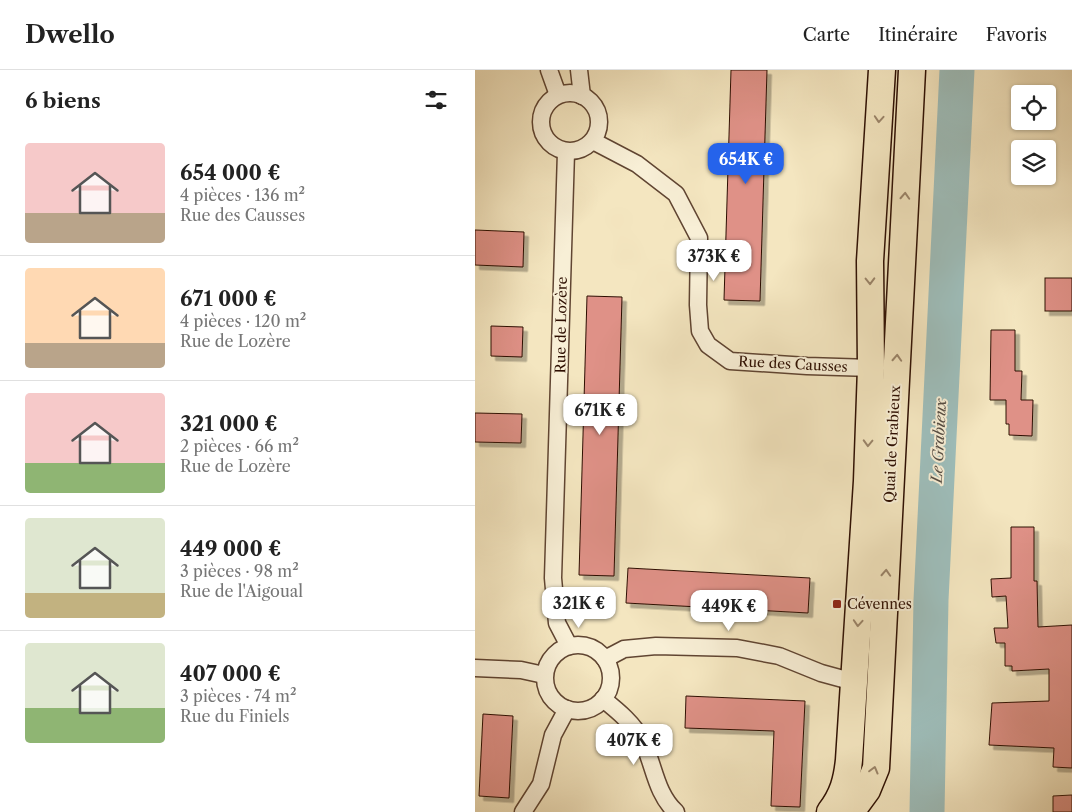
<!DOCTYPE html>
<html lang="fr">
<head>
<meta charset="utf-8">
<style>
	body { margin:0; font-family:"Libre Caslon Text",serif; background:#f2f2f2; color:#222; height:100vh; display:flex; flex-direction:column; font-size:19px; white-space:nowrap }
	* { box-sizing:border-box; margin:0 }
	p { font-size:16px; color:#767676 }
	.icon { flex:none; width:28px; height:28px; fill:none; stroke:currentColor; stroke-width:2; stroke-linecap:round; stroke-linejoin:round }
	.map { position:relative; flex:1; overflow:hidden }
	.side { display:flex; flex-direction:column; background:#fff; width:475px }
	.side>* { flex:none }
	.buttons { position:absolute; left:536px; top:15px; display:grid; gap:10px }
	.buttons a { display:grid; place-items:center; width:45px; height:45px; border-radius:5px; background:#fff; box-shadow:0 1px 4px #0004; font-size:25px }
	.price { position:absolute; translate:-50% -42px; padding:0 11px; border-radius:10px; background:#fff; color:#222; font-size:16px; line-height:32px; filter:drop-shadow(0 1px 2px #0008) }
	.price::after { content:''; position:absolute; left:50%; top:30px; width:15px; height:11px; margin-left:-8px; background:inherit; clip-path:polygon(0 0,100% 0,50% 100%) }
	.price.active { background:#2563eb; color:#fff }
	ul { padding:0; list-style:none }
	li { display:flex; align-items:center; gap:15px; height:125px; padding:0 25px }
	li+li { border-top:1px solid #e0e0e0 }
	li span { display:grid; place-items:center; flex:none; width:140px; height:100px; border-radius:5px; color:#555 }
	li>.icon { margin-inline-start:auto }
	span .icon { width:60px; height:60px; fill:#fffc; stroke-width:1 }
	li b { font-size:21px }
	h2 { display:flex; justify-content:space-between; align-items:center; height:60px; padding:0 25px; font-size:21px }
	header { display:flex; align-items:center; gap:30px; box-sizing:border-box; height:70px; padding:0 25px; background:#fff; border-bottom:1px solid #e0e0e0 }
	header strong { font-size:24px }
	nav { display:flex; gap:28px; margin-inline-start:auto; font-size:18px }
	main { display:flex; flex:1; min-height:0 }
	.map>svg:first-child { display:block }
	.water { fill:#9ebebb; stroke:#717871 }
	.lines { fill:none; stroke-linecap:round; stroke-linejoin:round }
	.river { stroke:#9ebebb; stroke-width:35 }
	.building { fill:#df9187; stroke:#2e0f02; filter:url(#shadow) }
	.minor-casing { stroke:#604532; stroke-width:19 }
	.primary-casing { stroke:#2e0f02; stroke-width:29 }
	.minor { stroke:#f8efd6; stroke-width:16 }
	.primary { stroke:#f4e6c0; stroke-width:26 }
	.oneway { stroke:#9b856a }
	.poi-dot { fill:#8f2418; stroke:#f8efd6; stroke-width:2 }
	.labels { text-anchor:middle; stroke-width:4; stroke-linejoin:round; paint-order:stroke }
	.street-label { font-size:14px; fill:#2e0f02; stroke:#f8efd6 }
	.poi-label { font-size:14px; fill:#2e0f02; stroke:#f8efd6; text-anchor:start }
	.water-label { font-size:15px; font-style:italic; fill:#554c43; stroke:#f8efd6 }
</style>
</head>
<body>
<header>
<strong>Dwello</strong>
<nav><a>Carte</a><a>Itinéraire</a><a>Favoris</a></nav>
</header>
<main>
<section class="side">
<h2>6 biens<svg class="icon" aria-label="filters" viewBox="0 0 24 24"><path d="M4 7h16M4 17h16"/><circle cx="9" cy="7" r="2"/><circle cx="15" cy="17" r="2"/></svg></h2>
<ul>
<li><span style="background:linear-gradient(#f6c9c9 70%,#b9a48a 0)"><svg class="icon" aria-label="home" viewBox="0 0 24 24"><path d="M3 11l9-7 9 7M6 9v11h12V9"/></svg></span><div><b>654 000 €</b><p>4 pièces · 136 m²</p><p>Rue des Causses</p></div></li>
<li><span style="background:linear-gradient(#ffd9b3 75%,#b9a48a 0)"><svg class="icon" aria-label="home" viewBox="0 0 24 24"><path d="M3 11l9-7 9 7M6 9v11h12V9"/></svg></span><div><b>671 000 €</b><p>4 pièces · 120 m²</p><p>Rue de Lozère</p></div></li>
<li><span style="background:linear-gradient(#f6c9c9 70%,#8fb573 0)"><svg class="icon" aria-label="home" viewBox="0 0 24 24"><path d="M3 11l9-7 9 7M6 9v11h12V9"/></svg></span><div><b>321 000 €</b><p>2 pièces · 66 m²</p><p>Rue de Lozère</p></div></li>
<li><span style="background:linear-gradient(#dfe7d0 75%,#c2b280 0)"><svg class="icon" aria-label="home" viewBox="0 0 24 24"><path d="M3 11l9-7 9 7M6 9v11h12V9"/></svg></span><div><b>449 000 €</b><p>3 pièces · 98 m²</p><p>Rue de l'Aigoual</p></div></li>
<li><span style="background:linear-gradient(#dfe7d0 65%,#8fb573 0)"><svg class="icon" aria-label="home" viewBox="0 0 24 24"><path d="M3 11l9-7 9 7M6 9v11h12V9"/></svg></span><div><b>407 000 €</b><p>3 pièces · 74 m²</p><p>Rue du Finiels</p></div></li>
</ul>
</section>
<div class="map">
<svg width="597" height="742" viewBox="0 0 597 742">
	<defs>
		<filter id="shadow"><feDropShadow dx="4.5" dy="4.5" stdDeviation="0" flood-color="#0004"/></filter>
	</defs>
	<rect width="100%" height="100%" fill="#f4e6c0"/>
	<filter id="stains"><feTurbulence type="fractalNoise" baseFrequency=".004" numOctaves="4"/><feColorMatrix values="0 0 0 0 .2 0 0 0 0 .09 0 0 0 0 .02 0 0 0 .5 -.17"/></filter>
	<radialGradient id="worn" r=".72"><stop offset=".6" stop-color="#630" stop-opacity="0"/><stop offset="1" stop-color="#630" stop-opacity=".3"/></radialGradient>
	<polygon class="water" points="453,729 461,729 465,733 465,742 451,742"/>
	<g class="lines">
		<polyline class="river" points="452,742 456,530 482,0"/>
	</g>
	<g class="building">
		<polygon points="256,0 292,0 285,231 249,230"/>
		<polygon points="0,160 49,162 48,197 0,195"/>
		<rect x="570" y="208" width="27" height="33"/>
		<polygon points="112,226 147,227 139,506 104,505"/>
		<polygon points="16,256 48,257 47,287 16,286"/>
		<polygon points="516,260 540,260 540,301 547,301 546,330 558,330 557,366 534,365 534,354 531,354 531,330 515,330"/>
		<polygon points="0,343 47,344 46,373 0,372"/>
		<polygon points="536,457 559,457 559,511 562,511 563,557 597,555 597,698 578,697 579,678 514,675 517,633 574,631 574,599 537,601 537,596 530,596 530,573 521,573 519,558 533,558 531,526 517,527 516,509 536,508"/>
		<polygon points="153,498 335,508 333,543 151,533"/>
		<polygon points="211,626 330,631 325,737 296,736 299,661 210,658"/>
		<polygon points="8,644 38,646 34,728 4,726"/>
		<polygon points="597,725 597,742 578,742 578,726"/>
	</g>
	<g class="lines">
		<g class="minor-casing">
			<g id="minor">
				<polyline points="74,0 83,25"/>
				<polyline points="104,0 107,26"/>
				<circle cx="95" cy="52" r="29"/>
				<polyline points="118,71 162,94 201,124 224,168 223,235 225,261 233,275 255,291 332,296 396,298"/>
				<polyline points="91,82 78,508 82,553 94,576"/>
				<circle cx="103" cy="608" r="33"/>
				<polyline points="130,589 149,579 181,576 262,578 304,586 346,603 379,612"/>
				<polyline points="0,598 46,600 69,605"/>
				<path d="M 128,629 C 143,641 159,654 168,672 C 179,695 181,724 201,742"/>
				<polyline points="48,742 66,714 78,665 92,639"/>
			</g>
		</g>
		<g class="primary-casing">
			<g id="primary">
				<path d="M 355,742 C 368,725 372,710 374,690 L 392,411 L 396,298 L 395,191 L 407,0"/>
				<polyline points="376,742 392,720 401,698 437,0"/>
			</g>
		</g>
		<use href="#minor" class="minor"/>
		<use href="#primary" class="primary"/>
	</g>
	<defs><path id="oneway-chevron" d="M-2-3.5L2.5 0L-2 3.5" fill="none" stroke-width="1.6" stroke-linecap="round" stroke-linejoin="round" transform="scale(1.25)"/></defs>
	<g class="oneway">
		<use href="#oneway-chevron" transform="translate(404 49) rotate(94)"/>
		<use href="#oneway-chevron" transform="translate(430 126) rotate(-87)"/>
		<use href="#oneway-chevron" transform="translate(395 211) rotate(89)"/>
		<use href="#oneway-chevron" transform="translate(422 288) rotate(-87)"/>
		<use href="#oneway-chevron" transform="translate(393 373) rotate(92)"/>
		<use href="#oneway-chevron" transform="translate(411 503) rotate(-87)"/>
		<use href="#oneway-chevron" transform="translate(383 553) rotate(94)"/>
		<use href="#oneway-chevron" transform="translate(399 700) rotate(-75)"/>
	</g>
	<rect class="poi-dot" x="357" y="529" width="10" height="10" rx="2.5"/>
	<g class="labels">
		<g class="street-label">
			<text transform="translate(86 255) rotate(-89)" y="5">Rue de Lozère</text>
			<text transform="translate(318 294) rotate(3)" y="5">Rue des Causses</text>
			<text transform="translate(417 374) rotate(-87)" y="5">Quai de Grabieux</text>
		</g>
		<g class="poi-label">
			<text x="372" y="539">Cévennes</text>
		</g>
		<g class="water-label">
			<text transform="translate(464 371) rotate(-87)" y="5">Le Grabieux</text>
		</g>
	</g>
	<rect width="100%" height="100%" filter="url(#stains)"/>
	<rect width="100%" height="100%" fill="url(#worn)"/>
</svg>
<div class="buttons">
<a><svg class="icon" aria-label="locate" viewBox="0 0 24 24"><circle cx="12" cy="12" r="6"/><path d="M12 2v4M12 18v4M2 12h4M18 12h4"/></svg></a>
<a><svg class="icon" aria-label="layers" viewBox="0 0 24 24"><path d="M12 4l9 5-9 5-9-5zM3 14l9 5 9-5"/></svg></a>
</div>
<b class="price active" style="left:271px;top:115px">654K €</b>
<b class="price" style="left:239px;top:212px">373K €</b>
<b class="price" style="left:125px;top:366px">671K €</b>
<b class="price" style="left:104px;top:559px">321K €</b>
<b class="price" style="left:254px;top:562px">449K €</b>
<b class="price" style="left:159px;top:696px">407K €</b>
</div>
</main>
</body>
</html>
